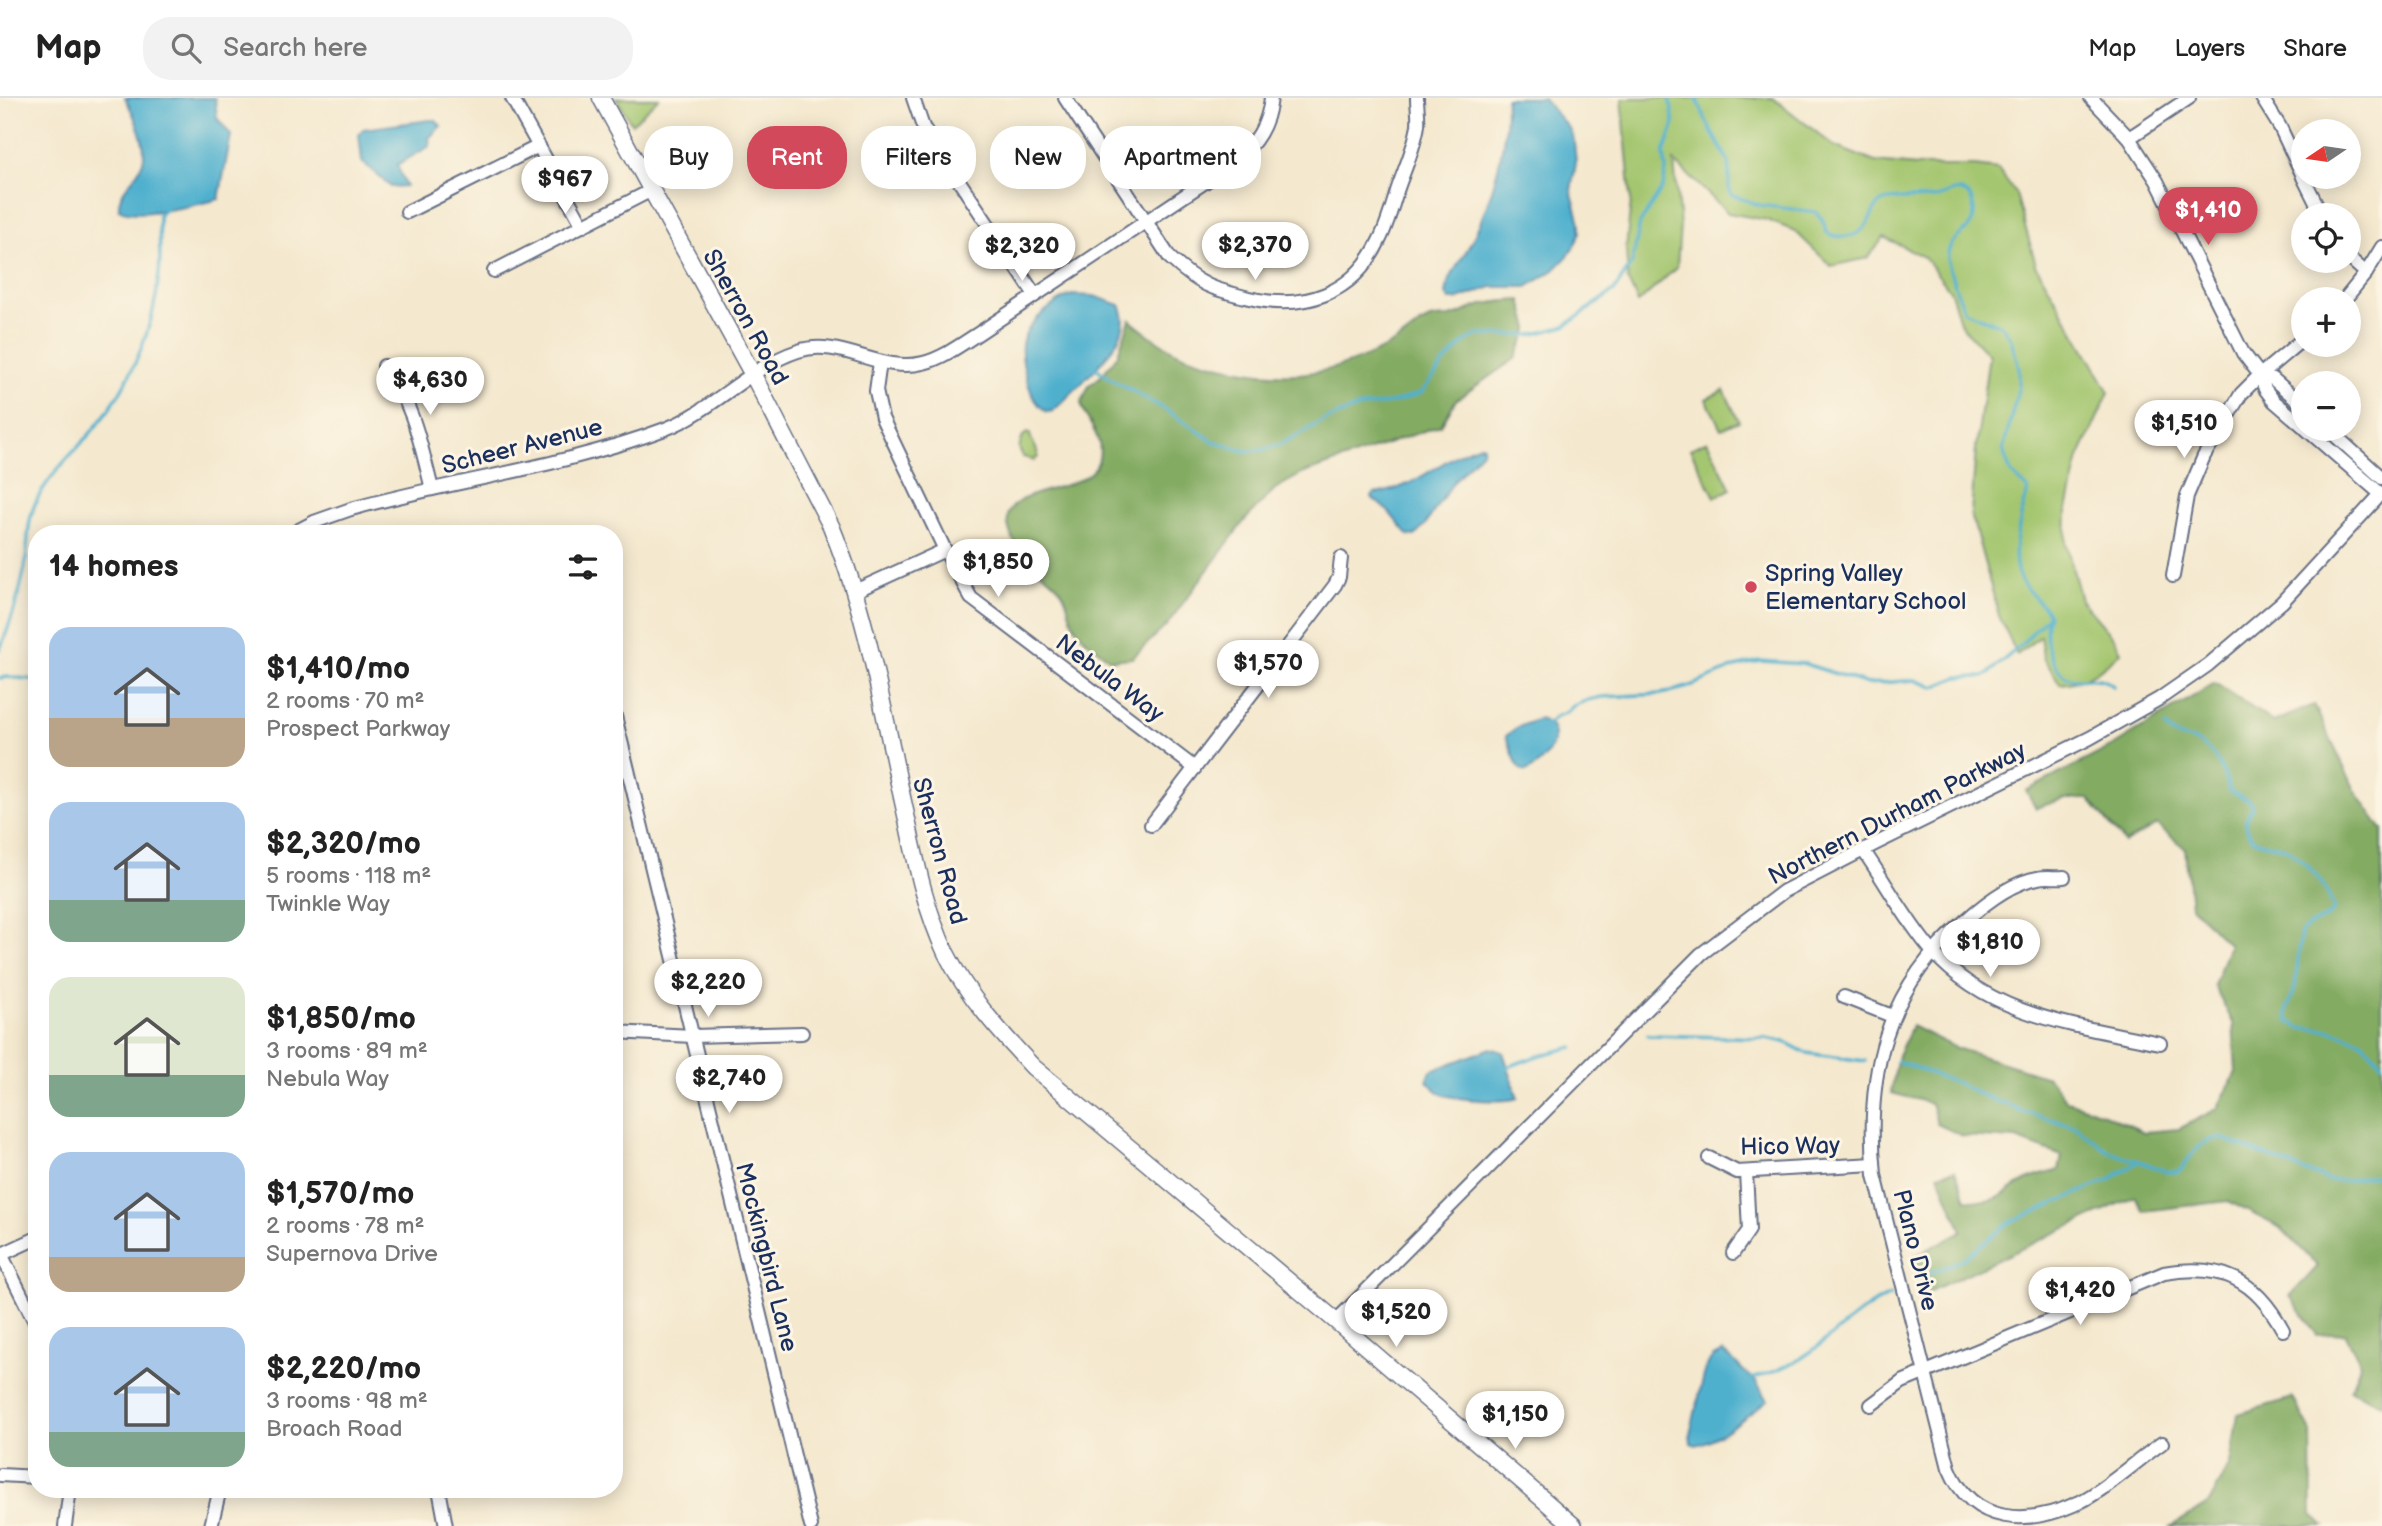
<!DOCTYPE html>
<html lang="en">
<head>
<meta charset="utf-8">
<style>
	body { margin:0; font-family:"Balsamiq Sans",sans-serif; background:#f2f2f2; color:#222; height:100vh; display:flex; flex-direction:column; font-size:26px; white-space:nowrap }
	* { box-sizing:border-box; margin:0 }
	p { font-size:23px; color:#767676 }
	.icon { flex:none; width:38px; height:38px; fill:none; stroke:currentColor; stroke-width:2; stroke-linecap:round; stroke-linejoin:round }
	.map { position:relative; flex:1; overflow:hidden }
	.details { position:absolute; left:28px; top:427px; width:595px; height:973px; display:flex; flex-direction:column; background:#fff; border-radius:28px; box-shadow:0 4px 18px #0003 }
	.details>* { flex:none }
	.hud { position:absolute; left:644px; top:28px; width:665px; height:63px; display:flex; gap:14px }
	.needle { width:46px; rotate:257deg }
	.controls { position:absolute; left:2291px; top:21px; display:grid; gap:14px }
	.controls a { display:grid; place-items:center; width:70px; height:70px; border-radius:50%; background:#fff; box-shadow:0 4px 18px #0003; font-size:35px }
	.price { position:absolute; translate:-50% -60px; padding:0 16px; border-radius:24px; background:#fff; color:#222; font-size:23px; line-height:46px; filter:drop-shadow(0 2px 4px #0008) }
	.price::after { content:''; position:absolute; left:50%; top:42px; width:21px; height:16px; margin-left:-10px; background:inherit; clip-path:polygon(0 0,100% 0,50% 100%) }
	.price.current { background:#d1495b; color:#fff }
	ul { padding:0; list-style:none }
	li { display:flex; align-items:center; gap:21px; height:175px; padding:0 21px }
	li span { display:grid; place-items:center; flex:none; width:196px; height:140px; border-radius:21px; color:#555 }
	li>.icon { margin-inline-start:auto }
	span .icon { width:84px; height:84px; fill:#fffc; stroke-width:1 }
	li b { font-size:30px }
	h2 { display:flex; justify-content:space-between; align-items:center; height:84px; padding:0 21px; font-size:30px }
	.tag { padding:0 24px; border-radius:28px; background:#fff; box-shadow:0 4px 18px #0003; font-size:24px; line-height:63px }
	.tag.current { background:#d1495b; color:#fff }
	header { display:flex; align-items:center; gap:42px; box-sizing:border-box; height:98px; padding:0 35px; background:#fff; border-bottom:2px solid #e0e0e0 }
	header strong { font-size:33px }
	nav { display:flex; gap:38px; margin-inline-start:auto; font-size:24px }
	.search { width:490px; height:63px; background:#f2f2f2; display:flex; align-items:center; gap:18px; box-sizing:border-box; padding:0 24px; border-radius:28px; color:#767676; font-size:26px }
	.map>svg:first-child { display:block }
	.green { fill:#a4c670; stroke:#607a67; stroke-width:2 }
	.forest { fill:#83ab62; stroke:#4f6d60; stroke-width:2 }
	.water { fill:#4fb0ce; stroke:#357096; stroke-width:2 }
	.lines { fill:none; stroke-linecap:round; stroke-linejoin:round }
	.stream { stroke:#4fb0ce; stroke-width:3.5 }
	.minor-casing { stroke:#677085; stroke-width:16 }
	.secondary-casing { stroke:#677085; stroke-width:19 }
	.minor { stroke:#fff; stroke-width:12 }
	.secondary { stroke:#fff; stroke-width:16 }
	.poi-dot { fill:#d1495b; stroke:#fcf5e5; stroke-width:2.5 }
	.labels { text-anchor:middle; stroke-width:6; stroke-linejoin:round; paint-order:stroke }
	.street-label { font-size:24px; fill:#1b2f5e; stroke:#fcf5e5 }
	.poi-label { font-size:24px; fill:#1b2f5e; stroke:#fcf5e5; text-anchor:start }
</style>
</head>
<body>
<header>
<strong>Map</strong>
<div class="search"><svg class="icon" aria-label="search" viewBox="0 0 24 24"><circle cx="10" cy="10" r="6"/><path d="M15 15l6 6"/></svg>Search here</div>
<nav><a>Map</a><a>Layers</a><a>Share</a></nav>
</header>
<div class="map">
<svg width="2382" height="1428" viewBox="0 0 2382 1428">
	<rect width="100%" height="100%" fill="#fcf5e5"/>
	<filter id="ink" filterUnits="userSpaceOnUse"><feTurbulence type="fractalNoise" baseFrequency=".0143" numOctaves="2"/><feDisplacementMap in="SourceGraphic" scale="14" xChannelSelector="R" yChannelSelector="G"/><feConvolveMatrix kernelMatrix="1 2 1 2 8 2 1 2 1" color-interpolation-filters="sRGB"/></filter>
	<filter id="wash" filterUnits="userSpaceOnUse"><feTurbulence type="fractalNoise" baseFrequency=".00686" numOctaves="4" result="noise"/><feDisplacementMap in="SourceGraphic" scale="28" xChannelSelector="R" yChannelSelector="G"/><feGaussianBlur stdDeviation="1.57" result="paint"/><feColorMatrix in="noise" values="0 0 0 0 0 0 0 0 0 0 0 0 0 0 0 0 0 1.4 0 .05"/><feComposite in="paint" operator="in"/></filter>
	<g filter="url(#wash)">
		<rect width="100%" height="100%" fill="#f4e8ce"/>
		<g class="green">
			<polygon points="616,0 659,0 632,26"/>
			<path d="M 1622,0 L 1773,0 L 1834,48 L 1875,64 L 1917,68 L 1974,68 L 1998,71 L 2016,96 L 2036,167 L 2109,294 L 2079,360 L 2067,411 L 2066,446 L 2081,502 L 2114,540 L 2121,554 C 2102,571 2087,585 2060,586 L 2043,559 L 2040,538 L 2017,557 L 1999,518 L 1971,416 L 1976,350 L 1989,257 L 1961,227 L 1951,194 L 1924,159 L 1884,139 L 1868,160 L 1831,168 L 1795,133 L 1767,122 L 1728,115 L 1674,63 L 1680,128 L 1677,169 L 1638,205 L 1628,183 L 1626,151 L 1631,102 Z"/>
			<polygon points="1724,292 1739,323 1721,331 1706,301"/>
			<path d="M 1027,335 L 1030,336 C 1031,345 1038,349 1038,359 L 1034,362 L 1023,359 L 1019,350 L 1023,338 Z"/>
			<polygon points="1707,343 1731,391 1715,399 1690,351"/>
		</g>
		<g class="forest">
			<path d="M 1521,202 L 1529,230 L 1516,260 L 1456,302 L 1441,327 L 1302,376 L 1275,391 L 1245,422 L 1166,528 L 1132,560 L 1111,562 C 1098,552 1080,540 1073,525 C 1067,513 1069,501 1060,491 C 1048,477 1032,469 1021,454 C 969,380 1084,404 1098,364 C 1106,340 1086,325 1081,305 L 1089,288 L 1101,278 L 1117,258 L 1130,222 C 1168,254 1186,261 1235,271 C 1297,284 1342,274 1397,243 C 1408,237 1417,227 1428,222 C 1434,219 1442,220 1449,219 C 1459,217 1469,211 1479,208 C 1492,203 1506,203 1521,202 Z"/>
			<path d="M 2215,585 L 2273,624 L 2314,607 L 2355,692 L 2382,732 L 2382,1306 L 2350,1292 L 2361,1266 L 2345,1235 L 2317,1237 L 2290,1198 L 2318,1168 L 2281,1130 L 2228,1103 L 2144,1113 L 2135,1098 L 1926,1195 L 1914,1159 L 1962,1133 L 1938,1076 L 1955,1072 L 1966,1101 C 2001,1108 1999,1095 2027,1082 C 2037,1078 2048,1075 2059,1072 L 2062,1058 L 2016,1041 L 1963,1038 L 1937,1026 L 1931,1005 L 1891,995 L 1898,957 L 1912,928 L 1956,950 L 2048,979 L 2067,1003 L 2102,1015 L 2144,1034 L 2179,1031 L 2217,1011 L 2236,974 L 2233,925 L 2214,887 L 2229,847 L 2191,808 L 2185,750 L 2157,727 L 2125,745 L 2089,701 L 2063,701 L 2036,710 L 2026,693 L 2113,648 Z"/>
			<polygon points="2293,1300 2311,1334 2312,1417 2325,1428 2172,1428 2209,1405 2230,1366 2238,1316"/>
		</g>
		<g class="water">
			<path d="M 125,0 L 215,0 L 217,20 L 231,37 L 219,101 C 201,106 133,122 119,111 C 117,91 138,81 143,63 C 148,47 133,14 125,0 Z"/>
			<path d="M 1506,0 L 1543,0 L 1570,32 L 1574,44 L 1576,65 L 1571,92 L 1580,125 L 1580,134 L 1576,145 L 1568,158 L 1554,172 L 1527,189 L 1492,189 L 1456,202 L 1450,202 L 1446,197 C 1447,178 1464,159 1472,143 C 1493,98 1507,50 1506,0 Z"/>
			<polygon points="430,22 436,22 441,28 429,40 430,48 397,67 406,88 391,89 362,64 359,36 363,31"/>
			<path d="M 1072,197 L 1094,198 L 1120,207 C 1123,214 1125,221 1123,229 C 1118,254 1072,294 1053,313 L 1047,314 C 1035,306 1031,295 1027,282 C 1018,250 1018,236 1044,214 C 1053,207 1061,200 1072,197 Z"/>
			<path d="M 1480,347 L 1483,348 L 1482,353 L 1454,383 L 1425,427 L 1415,438 L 1408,437 L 1388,413 L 1371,399 L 1373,396 C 1419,391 1439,360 1480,347 Z"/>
			<path d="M 1538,621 C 1571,629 1546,667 1525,674 L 1518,669 L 1506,638 L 1516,630 Z"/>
			<path d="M 1491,950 L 1503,954 L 1518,1000 C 1502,1005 1461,1002 1444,997 C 1437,994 1432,988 1427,983 L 1431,973 Z"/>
			<path d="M 1723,1254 L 1756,1284 L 1768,1302 C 1749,1316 1719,1342 1696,1347 L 1691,1345 L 1690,1336 L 1706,1269 L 1713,1259 Z"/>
		</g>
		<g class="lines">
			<g class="stream">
				<path d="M 1696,0 L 1712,35 L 1729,64 L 1729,90 L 1732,97 L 1759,107 L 1816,114 L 1823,122 L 1826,134 C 1838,142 1856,140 1865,129 C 1871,122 1873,111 1880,105 C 1888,99 1921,102 1933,100 C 1942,99 1955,89 1964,94 C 1969,96 1972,101 1973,107 C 1980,135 1951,133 1948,156 C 1946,169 1960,199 1964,213 L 2001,227 L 2011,241 L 2019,270 L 2019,288 L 2003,352 L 2011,375 L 2028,391 C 2022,419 2005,462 2024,487 C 2031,498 2043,505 2049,517 C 2045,531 2045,540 2050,555 C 2067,601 2090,568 2113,588"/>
				<polyline points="1093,268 1111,281 1166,312 1213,343 1245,353 1263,352 1281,346 1323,323 1357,310 1395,304 1421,295 1444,265 1463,246 1477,237 1531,237 1565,228 1614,193 1632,165 1640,125 1663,89 1666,72 1664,55 1674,26 1670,0"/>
				<path d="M 0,551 C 11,525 19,498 25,470 C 29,447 26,422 37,402 C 50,375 75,354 94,331 C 130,288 154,232 159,176 C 161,157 159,136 159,117 L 167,110"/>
				<polyline points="0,580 9,579 37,582"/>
				<polyline points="1546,627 1557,618 1567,614 1573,608 1588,602 1602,599 1661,596 1688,589 1735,569 1760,563 1805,566 1868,586 1915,582 1934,589 1958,579 1984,579 2019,549 2048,518"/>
				<path d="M 2165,628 C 2172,639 2183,639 2195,643 C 2216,652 2223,672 2230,693 L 2251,704 L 2252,708 L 2245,725 C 2252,753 2270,741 2288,752 C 2308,765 2328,788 2334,812 C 2327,823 2310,823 2301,834 L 2295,890 L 2287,911 L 2288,923 L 2300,930 L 2330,932 L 2361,943 L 2382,965"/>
				<polyline points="1648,937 1766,940 1785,944 1806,955 1865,963"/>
				<path d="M 1897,963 L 1960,986 L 1979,996 L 2023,1013 L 2076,1029 L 2111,1055 L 2139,1063 L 2168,1074 L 2180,1073 C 2194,1056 2196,1043 2221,1040 L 2328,1082 L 2344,1083 L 2382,1076"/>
				<polyline points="1505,970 1537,958 1573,949"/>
				<polyline points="1921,1179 1963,1161 2010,1124 2109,1082 2139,1063"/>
				<path d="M 1749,1282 C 1770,1275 1791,1268 1809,1255 C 1836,1236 1860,1211 1890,1197"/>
			</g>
		</g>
	</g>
	<g filter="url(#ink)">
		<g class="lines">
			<g class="minor-casing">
				<g id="minor">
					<polyline points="512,0 583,128"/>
					<polyline points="913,0 923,29 1035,197"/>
					<path d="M 1065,0 L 1170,160 C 1199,187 1212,191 1249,200 C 1304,213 1354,196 1379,143 C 1387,128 1392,109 1397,93 C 1404,72 1415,49 1418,27 C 1419,18 1417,9 1417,0"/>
					<polyline points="2091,0 2129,40 2157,83 2243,255 2260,277 2265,291 2274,303 2303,328"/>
					<polyline points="2262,0 2280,29 2303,78"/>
					<polyline points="2129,40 2189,0"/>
					<polyline points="2303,79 2322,117"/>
					<polyline points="407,114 539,48"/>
					<polyline points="2348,159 2366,175"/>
					<polyline points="494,173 652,92"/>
					<polyline points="2345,201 2366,175 2382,149"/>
					<polyline points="880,264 876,293 882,320 945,452 971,500 1195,670"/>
					<path d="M 384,268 C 413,303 421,348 432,391"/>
					<polyline points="2260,277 2273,281 2303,307"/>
					<polyline points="2306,331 2382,397"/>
					<polyline points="2328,331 2382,380"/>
					<path d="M 291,436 L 314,424 L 351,411 C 455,382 564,369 665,331 C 713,313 749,269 798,253 C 841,239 880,276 923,265 C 943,260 962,246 979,235 L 1235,64 C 1256,45 1268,28 1271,0"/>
					<polyline points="2173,478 2187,398 2204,358 2241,296 2260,277 2303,241"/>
					<polyline points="855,493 945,452"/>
					<polyline points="614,614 811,1428"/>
					<polyline points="1151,727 1335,487 1339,479 1341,460"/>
					<path d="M 1863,752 C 1886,785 1906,823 1932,853 C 1990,919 2079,928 2160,945"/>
					<path d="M 2064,779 C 2056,780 2046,778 2038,780 C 2012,784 1984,806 1965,823 C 1885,891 1865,976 1875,1077 L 1949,1370 C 1973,1428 2029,1428 2080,1404 C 2109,1389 2135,1364 2162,1345"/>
					<polyline points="1844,899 1892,918"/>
					<polyline points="614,934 693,938 802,935"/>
					<polyline points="1709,1060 1737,1074 1874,1066"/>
					<polyline points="1733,1155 1749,1132 1746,1074"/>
					<polyline points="1,1156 37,1228"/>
					<polyline points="0,1157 37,1140"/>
					<polyline points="1336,1223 1701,856 1784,793 1875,746 2090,640 2159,601 2208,567 2282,504 2382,395"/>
					<path d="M 1871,1307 L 1902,1284 L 2164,1175 C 2222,1165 2255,1181 2283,1232"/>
					<polyline points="0,1377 37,1379"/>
					<polyline points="439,1391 446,1428"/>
					<polyline points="65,1428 70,1391"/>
					<polyline points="211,1428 220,1391"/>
				</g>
			</g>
			<g class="secondary-casing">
				<path id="secondary" d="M 601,0 L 753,277 L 831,428 C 869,520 884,620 906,717 C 916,764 925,811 946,855 C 968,899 1000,934 1033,969 L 1336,1223 L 1574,1428"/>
			</g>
			<use href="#minor" class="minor"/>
			<use href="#secondary" class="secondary"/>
		</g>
	</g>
	<circle class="poi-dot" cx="1751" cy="489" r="7"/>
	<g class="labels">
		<g class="street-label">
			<text transform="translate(746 219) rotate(61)" y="8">Sherron Road</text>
			<text transform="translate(522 348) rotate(-14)" y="8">Scheer Avenue</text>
			<text transform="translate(1110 580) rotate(37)" y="8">Nebula Way</text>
			<text transform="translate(1897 715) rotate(-27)" y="8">Northern Durham Parkway</text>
			<text transform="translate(940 753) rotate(75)" y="8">Sherron Road</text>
			<text transform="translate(1790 1048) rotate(-1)" y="8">Hico Way</text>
			<text transform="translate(1916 1152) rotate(76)" y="8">Plano Drive</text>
			<text transform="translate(767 1159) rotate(76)" y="8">Mockingbird Lane</text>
		</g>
		<g class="poi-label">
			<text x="1765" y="483">Spring Valley<tspan x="1765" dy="28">Elementary School</tspan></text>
		</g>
	</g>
</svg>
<div class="controls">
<a><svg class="needle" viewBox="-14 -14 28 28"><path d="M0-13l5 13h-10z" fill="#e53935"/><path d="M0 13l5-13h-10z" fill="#767676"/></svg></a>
<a><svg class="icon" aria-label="locate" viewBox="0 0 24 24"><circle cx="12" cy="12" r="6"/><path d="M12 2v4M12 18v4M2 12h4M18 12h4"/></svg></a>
<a>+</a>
<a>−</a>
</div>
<b class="price" style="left:565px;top:118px">$967</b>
<b class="price current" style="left:2208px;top:149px">$1,410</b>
<b class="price" style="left:1255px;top:184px">$2,370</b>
<b class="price" style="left:1022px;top:185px">$2,320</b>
<b class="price" style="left:430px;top:319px">$4,630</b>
<b class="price" style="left:2184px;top:362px">$1,510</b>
<b class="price" style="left:998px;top:501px">$1,850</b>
<b class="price" style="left:1268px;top:602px">$1,570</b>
<b class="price" style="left:1990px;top:881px">$1,810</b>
<b class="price" style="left:708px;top:921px">$2,220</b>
<b class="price" style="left:729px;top:1017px">$2,740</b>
<b class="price" style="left:2080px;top:1229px">$1,420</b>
<b class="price" style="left:1396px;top:1251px">$1,520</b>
<b class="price" style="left:1515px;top:1353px">$1,150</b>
<div class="hud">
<a class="tag">Buy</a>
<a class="tag current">Rent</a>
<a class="tag">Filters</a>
<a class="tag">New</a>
<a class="tag">Apartment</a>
</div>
<section class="details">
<h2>14 homes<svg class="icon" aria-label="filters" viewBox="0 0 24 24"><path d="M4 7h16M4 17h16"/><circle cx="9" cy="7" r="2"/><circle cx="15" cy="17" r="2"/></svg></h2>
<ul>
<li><span style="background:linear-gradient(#a9c7e8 65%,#b9a48a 0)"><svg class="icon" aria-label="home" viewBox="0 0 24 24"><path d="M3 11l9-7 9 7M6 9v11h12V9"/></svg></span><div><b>$1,410/mo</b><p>2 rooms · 70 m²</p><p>Prospect Parkway</p></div></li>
<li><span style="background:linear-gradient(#a9c7e8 70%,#7fa58c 0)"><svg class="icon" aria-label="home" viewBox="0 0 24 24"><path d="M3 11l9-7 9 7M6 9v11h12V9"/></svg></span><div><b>$2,320/mo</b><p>5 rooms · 118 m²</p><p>Twinkle Way</p></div></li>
<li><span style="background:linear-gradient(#dfe7d0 70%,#7fa58c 0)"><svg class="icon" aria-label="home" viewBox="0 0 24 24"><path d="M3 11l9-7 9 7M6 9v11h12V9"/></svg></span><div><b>$1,850/mo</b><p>3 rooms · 89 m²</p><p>Nebula Way</p></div></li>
<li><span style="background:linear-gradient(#a9c7e8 75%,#b9a48a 0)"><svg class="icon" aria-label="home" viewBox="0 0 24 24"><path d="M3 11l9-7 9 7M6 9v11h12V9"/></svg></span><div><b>$1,570/mo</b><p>2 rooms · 78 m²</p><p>Supernova Drive</p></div></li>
<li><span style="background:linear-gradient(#a9c7e8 75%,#7fa58c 0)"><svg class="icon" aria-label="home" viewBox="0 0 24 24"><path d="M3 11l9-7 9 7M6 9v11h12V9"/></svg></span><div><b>$2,220/mo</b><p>3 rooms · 98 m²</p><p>Broach Road</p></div></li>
</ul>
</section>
</div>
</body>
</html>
